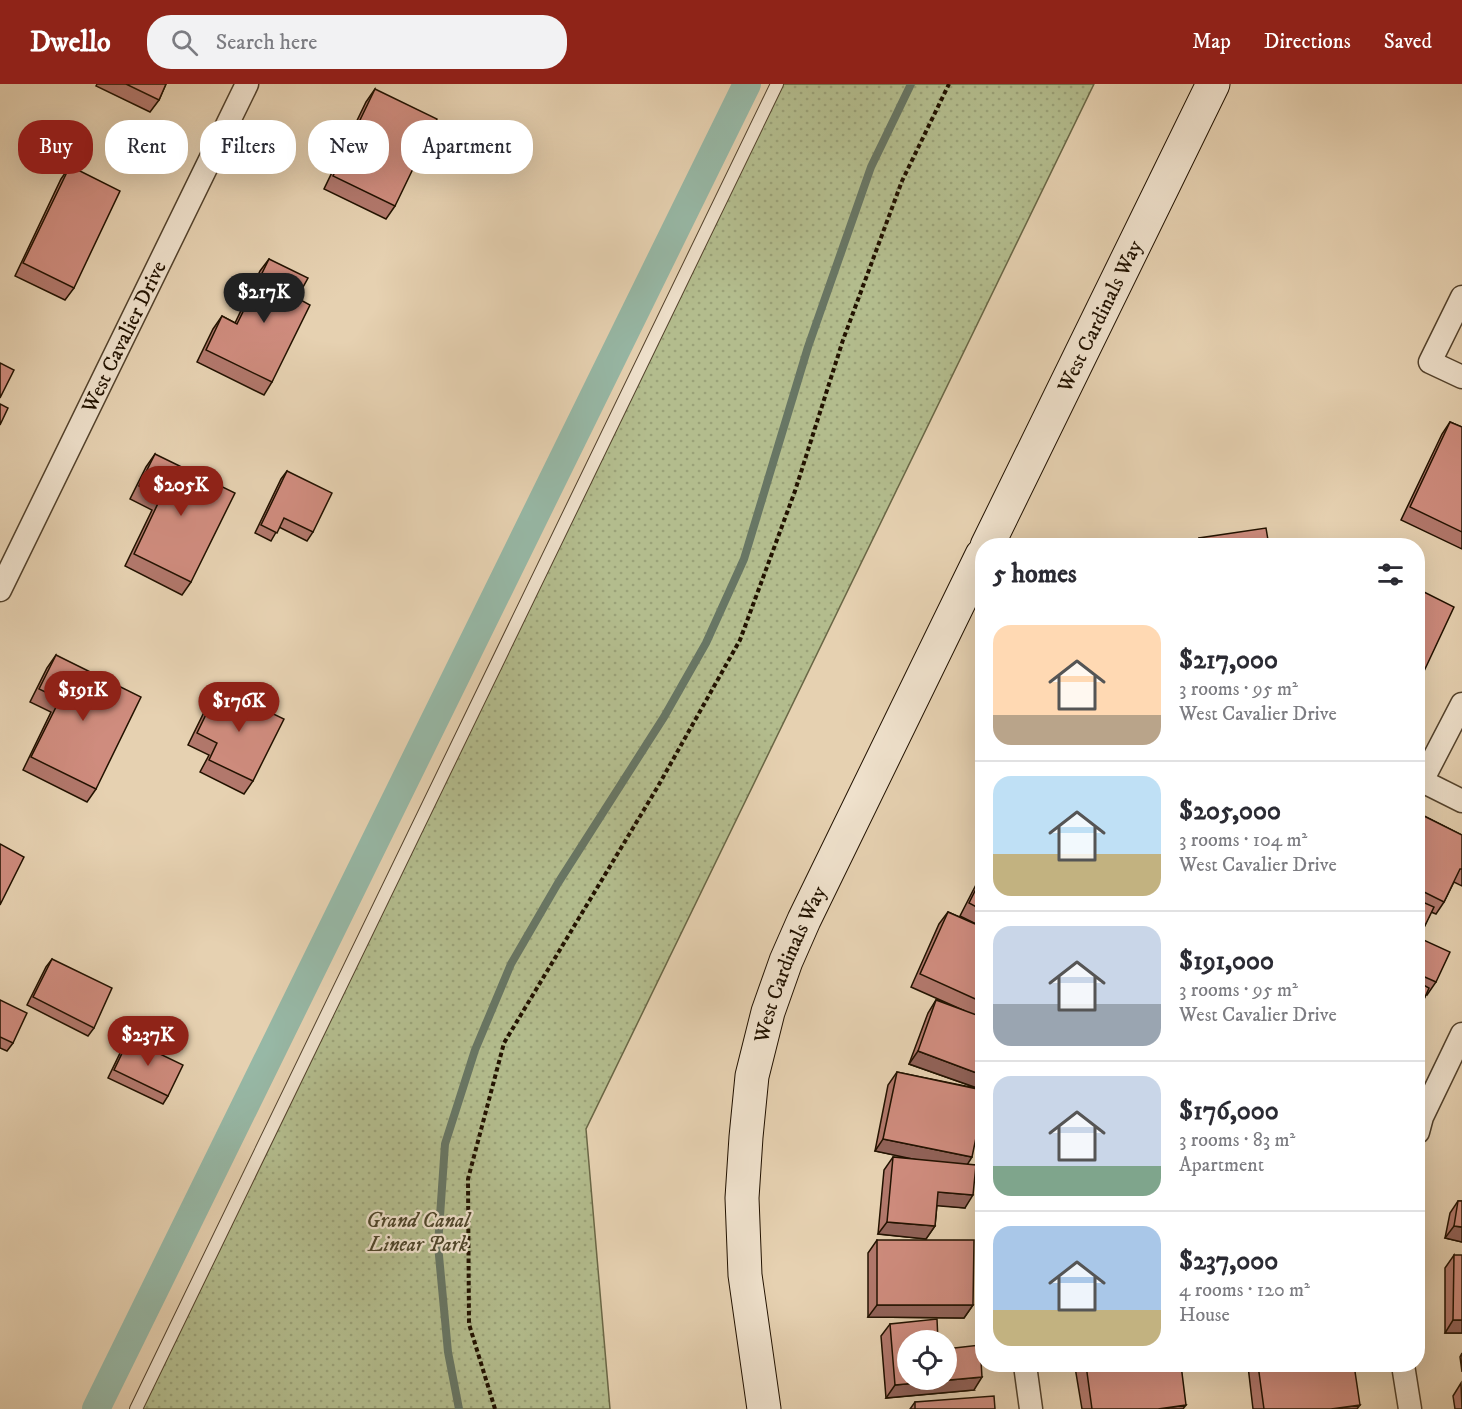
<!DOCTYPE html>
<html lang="en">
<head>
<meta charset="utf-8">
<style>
	body { margin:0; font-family:"IM FELL DW Pica",serif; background:#f2f2f3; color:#2b2b33; height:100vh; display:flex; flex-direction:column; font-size:22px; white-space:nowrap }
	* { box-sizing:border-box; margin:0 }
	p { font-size:20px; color:#7c7c81 }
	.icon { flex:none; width:33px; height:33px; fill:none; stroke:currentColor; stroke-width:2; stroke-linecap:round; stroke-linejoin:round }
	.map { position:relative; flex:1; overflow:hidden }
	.side { position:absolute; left:975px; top:454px; width:450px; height:834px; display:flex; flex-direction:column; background:#fff; border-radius:24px; box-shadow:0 6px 24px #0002 }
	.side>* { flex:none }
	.guide { position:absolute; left:18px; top:36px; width:570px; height:54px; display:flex; gap:12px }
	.tools { position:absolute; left:897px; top:1246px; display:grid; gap:12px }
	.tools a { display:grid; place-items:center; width:60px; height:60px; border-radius:50%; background:#fff; box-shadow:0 6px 24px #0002; font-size:30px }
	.price { position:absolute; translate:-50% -51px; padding:0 14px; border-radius:21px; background:#8f2418; color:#fff; font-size:20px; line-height:39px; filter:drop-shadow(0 2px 3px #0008) }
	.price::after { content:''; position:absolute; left:50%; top:36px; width:18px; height:14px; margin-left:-9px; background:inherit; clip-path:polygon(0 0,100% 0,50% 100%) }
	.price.active { background:#222; color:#fff }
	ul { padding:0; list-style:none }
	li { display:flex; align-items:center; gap:18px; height:150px; padding:0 18px }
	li+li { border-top:2px solid #e1e1e2 }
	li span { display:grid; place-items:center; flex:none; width:168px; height:120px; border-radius:18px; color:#555 }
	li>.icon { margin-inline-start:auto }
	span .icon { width:72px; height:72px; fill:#fffc; stroke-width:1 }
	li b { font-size:26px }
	h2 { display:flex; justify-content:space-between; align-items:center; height:72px; padding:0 18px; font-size:26px }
	.tag { padding:0 21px; border-radius:24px; background:#fff; box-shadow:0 6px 24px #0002; font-size:21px; line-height:54px }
	.tag.active { background:#8f2418; color:#fff }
	header { display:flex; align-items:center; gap:36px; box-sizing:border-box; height:84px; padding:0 30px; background:#8f2418; color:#fff }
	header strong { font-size:28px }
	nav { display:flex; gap:33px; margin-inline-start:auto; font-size:21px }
	.search { width:420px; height:54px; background:#f2f2f3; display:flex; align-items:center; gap:15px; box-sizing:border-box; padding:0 21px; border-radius:24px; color:#7c7c81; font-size:22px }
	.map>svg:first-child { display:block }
	.park { fill:url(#park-dots); stroke:#6a6746; stroke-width:1.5 }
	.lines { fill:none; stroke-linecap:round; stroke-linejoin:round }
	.stream { stroke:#687664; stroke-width:8 }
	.canal { stroke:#97b8a6; stroke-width:28 }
	.service-casing { stroke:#53422c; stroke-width:14 }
	.minor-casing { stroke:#53422c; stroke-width:25 }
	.secondary-casing { stroke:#221200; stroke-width:35 }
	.path { stroke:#221200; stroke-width:4; stroke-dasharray:4.5 3; stroke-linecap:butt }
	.service { stroke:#efe1cc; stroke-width:12 }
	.minor { stroke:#efe1cc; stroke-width:22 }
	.secondary { stroke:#efe1cc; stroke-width:33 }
	.wall { fill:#b2786c; stroke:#221200; stroke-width:1.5 }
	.shaded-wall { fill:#916258; stroke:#221200; stroke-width:1.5 }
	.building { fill:#cf8c7e; stroke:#221200; stroke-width:1.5 }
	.labels { text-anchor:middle; stroke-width:4.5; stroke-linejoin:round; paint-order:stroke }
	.street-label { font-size:21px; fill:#221200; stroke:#efe1cc }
	.park-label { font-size:21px; font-style:italic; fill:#4e452a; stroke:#efe1cc }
</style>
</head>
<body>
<header>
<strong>Dwello</strong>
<div class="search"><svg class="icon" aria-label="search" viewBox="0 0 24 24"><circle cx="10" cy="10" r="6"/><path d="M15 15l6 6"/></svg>Search here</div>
<nav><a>Map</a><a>Directions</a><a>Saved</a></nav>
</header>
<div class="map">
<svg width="1462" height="1325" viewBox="0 0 1462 1325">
	<defs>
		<pattern id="park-dots" width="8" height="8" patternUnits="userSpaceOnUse" patternTransform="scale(1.5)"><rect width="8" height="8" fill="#b3bc8d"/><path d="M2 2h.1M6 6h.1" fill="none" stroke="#9aa178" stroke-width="1.8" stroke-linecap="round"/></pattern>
	</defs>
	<rect width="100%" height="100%" fill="#e6d1b1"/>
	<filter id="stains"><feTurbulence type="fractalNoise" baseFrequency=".00333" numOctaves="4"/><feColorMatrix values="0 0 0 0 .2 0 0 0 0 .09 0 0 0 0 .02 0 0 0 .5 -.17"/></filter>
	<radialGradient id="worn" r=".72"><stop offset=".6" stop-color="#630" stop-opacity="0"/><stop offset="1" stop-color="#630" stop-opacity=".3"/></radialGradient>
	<polygon class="park" points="777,0 1094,0 586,1045 610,1325 136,1325"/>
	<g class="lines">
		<polyline class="stream" points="459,1325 448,1268 438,1161 445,1060 475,966 511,880 558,799 664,633 706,559 744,475 808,263 871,83 911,0"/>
		<polyline class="canal" points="96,1325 747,0"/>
		<g class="service-casing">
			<polyline id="service" points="136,1325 777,0"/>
		</g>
		<g class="minor-casing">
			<g id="minor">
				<polyline points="1462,213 1430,278 1462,293"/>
				<path id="s1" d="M 0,506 L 247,0"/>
				<polyline points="1418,695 1462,717"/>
				<polyline points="1422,697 1462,620"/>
				<polyline points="1418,1048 1422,1033 1462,950"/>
				<polyline points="1025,1281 1031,1325"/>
				<polyline points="1403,1281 1410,1325"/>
			</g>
		</g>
		<g class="secondary-casing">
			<g id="secondary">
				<path id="s2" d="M 987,462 L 1213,0"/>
				<path id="s3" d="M 764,1325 L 745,1191 L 742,1114 L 746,1053 L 752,992 L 768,928 L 786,877 L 804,836 L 982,471"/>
			</g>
		</g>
		<polyline class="path" points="495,1325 469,1240 468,1095 504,959 657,704 740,556 795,407 843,256 902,97 949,0"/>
		<use href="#service" class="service"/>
		<use href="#minor" class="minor"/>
		<use href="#secondary" class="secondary"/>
	</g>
	<g class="wall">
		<polygon points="97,0 166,0 159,16 150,28 96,2"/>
		<polygon points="375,5 395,122 386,135 324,105 366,18"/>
		<polygon points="70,82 74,204 65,216 15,192 61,95"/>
		<polygon points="269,175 297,214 272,298 264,311 197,278 213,245 222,232 235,239 260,187"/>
		<polygon points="1450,338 1462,343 1462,465 1401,436 1442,350"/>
		<polygon points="155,370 191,498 182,511 125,482 152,426 130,415 146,383"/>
		<polygon points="287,387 313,448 307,457 279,443 271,457 255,449 281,395"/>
		<polygon points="1199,454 1269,462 1193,462"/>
		<polygon points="56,571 96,705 87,718 23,686 51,628 30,618 47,584"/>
		<polygon points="219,604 253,697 244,710 200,688 209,671 188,661 210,616"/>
		<polygon points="1418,729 1462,751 1462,802 1454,798 1444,818 1436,830 1431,828 1419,854 1436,898 1427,911 1426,910 1418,929"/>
		<polygon points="982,789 982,843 960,832"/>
		<polygon points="948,828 982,843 982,1002 980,1005 967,1080 965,1124 937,1121 935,1142 926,1155 878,1150 884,1086 893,1073 914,1075 875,1067 888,1001 897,988 980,1005 909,980 928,929 936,916 965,927 911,903 939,840"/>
		<polygon points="52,875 94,944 88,952 27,921 46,883"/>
		<polygon points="0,916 13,959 7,967 0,964"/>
		<polygon points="129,955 168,1012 163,1020 108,994 123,963"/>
		<polygon points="1458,1117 1462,1117 1462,1158 1445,1154 1450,1129"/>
		<polygon points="877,1156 973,1221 964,1234 868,1233 868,1169"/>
		<polygon points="1454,1171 1462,1249 1445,1249 1445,1184"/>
		<polygon points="890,1240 908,1257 974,1306 886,1314 881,1252"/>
		<polygon points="1462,1269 1462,1288 1460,1273"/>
		<polygon points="1076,1281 1181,1281 1183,1325 1082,1325 1075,1283"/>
		<polygon points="1249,1281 1354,1281 1357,1325 1253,1325 1248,1282"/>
		<polygon points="1461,1299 1462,1325 1455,1325 1453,1312"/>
		<polygon points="915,1318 995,1325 910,1325"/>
	</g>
	<g class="shaded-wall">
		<polygon points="918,967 982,991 982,1002 980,1005 909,980"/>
		<polygon points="883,1055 972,1073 964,1086 875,1067"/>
		<polygon points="938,1108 973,1111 965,1124 929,1121"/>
		<polygon points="887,1138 935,1142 926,1155 878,1150"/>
		<polygon points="1454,1142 1462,1143 1462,1158 1445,1154"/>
		<polygon points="877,1221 973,1221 964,1234 868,1233"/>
		<polygon points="1453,1236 1462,1236 1462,1249 1445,1249"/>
		<polygon points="982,1293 974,1306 886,1314 895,1301"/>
		<polygon points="1186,1321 1183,1325 1158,1325"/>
		<polygon points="1360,1321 1357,1325 1331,1325"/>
	</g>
	<g class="building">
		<polygon points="126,0 166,0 159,16"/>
		<polygon points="375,5 437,35 395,122 333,92"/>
		<polygon points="70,82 120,107 74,204 23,179"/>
		<polygon points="269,175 308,194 297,214 310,221 272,298 206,266 222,232 237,240"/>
		<polygon points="0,279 14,286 0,314"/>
		<polygon points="0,320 8,324 0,341"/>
		<polygon points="1450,338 1462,343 1462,448 1410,423"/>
		<polygon points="155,370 235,409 191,498 134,470 161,413 139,402"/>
		<polygon points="287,387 332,409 313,448 284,434 277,449 261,441"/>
		<polygon points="1266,444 1269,462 1200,462 1199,454"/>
		<polygon points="1418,505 1454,523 1418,600"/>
		<polygon points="56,571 141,613 96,705 31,673 60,615 39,605"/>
		<polygon points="219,604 284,635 253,697 209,676 217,659 197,649"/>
		<polygon points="1418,729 1462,751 1462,785 1460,785 1444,818 1418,805"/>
		<polygon points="0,760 24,773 0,821"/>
		<polygon points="982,793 982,826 969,819"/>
		<polygon points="1418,816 1434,823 1419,854 1450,868 1436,898 1418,890"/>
		<polygon points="948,828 982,843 982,918 920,890"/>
		<polygon points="52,875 112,904 94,944 33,913"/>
		<polygon points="1418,898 1429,904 1418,929"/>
		<polygon points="0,916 27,929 13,959 0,953"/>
		<polygon points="936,916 982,933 982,991 918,967"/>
		<polygon points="129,955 183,981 168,1012 114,986"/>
		<polygon points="897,988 982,1006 982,1025 972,1073 883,1055"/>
		<polygon points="893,1073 976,1081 973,1111 938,1108 935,1142 887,1138"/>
		<polygon points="1458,1117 1462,1117 1462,1143 1454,1142"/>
		<polygon points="877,1156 974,1156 973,1221 877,1221"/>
		<polygon points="1454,1171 1462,1171 1462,1236 1453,1236"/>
		<polygon points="937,1235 938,1257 908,1257 908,1296 946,1296 946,1265 980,1261 982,1293 895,1301 890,1240"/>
		<polygon points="1086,1281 1181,1281 1186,1321 1158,1325 1092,1325"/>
		<polygon points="1258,1281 1354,1281 1360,1321 1331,1325 1264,1325"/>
		<polygon points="994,1312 995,1325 915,1325 915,1318"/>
	</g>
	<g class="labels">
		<g class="street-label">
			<text dy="7" stroke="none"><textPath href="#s2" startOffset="256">West Cardinals Way</textPath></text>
			<text dy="7" stroke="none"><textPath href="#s1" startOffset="282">West Cavalier Drive</textPath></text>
			<text dy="7" stroke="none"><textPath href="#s3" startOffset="453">West Cardinals Way</textPath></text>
		</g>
		<g class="park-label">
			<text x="418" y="1143">Grand Canal<tspan x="418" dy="24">Linear Park</tspan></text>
		</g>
	</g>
	<rect width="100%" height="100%" filter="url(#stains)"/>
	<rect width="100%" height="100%" fill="url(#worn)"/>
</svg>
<div class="tools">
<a><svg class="icon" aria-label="locate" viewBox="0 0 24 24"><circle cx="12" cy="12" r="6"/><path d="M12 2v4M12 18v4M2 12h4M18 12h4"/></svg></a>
</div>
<b class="price active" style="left:264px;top:240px">$217K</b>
<b class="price" style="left:181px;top:433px">$205K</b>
<b class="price" style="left:83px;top:638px">$191K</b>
<b class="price" style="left:239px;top:649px">$176K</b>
<b class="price" style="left:148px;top:983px">$237K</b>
<div class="guide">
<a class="tag active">Buy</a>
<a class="tag">Rent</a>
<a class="tag">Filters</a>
<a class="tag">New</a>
<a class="tag">Apartment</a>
</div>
<section class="side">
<h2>5 homes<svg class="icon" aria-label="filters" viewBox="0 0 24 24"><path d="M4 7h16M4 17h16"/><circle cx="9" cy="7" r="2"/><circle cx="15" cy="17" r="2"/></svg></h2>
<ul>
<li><span style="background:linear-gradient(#ffd9b3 75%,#b9a48a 0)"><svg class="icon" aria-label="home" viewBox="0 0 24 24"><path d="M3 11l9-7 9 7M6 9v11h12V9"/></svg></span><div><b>$217,000</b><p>3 rooms · 95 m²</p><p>West Cavalier Drive</p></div></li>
<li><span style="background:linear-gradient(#bfe0f5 65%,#c2b280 0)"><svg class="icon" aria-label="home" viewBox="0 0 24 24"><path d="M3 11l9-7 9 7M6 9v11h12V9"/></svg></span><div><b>$205,000</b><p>3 rooms · 104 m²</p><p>West Cavalier Drive</p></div></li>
<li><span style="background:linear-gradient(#c9d6e8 65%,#9aa5b1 0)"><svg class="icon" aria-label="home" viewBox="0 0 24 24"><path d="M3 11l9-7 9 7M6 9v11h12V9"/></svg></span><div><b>$191,000</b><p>3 rooms · 95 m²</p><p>West Cavalier Drive</p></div></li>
<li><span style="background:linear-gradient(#c9d6e8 75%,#7fa58c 0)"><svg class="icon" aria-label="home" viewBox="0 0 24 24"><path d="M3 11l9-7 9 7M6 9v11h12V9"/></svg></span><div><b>$176,000</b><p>3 rooms · 83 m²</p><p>Apartment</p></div></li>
<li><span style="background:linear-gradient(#a9c7e8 70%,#c2b280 0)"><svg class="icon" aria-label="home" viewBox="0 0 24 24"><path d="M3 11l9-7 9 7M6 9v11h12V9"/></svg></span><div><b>$237,000</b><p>4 rooms · 120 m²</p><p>House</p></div></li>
</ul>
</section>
</div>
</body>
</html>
